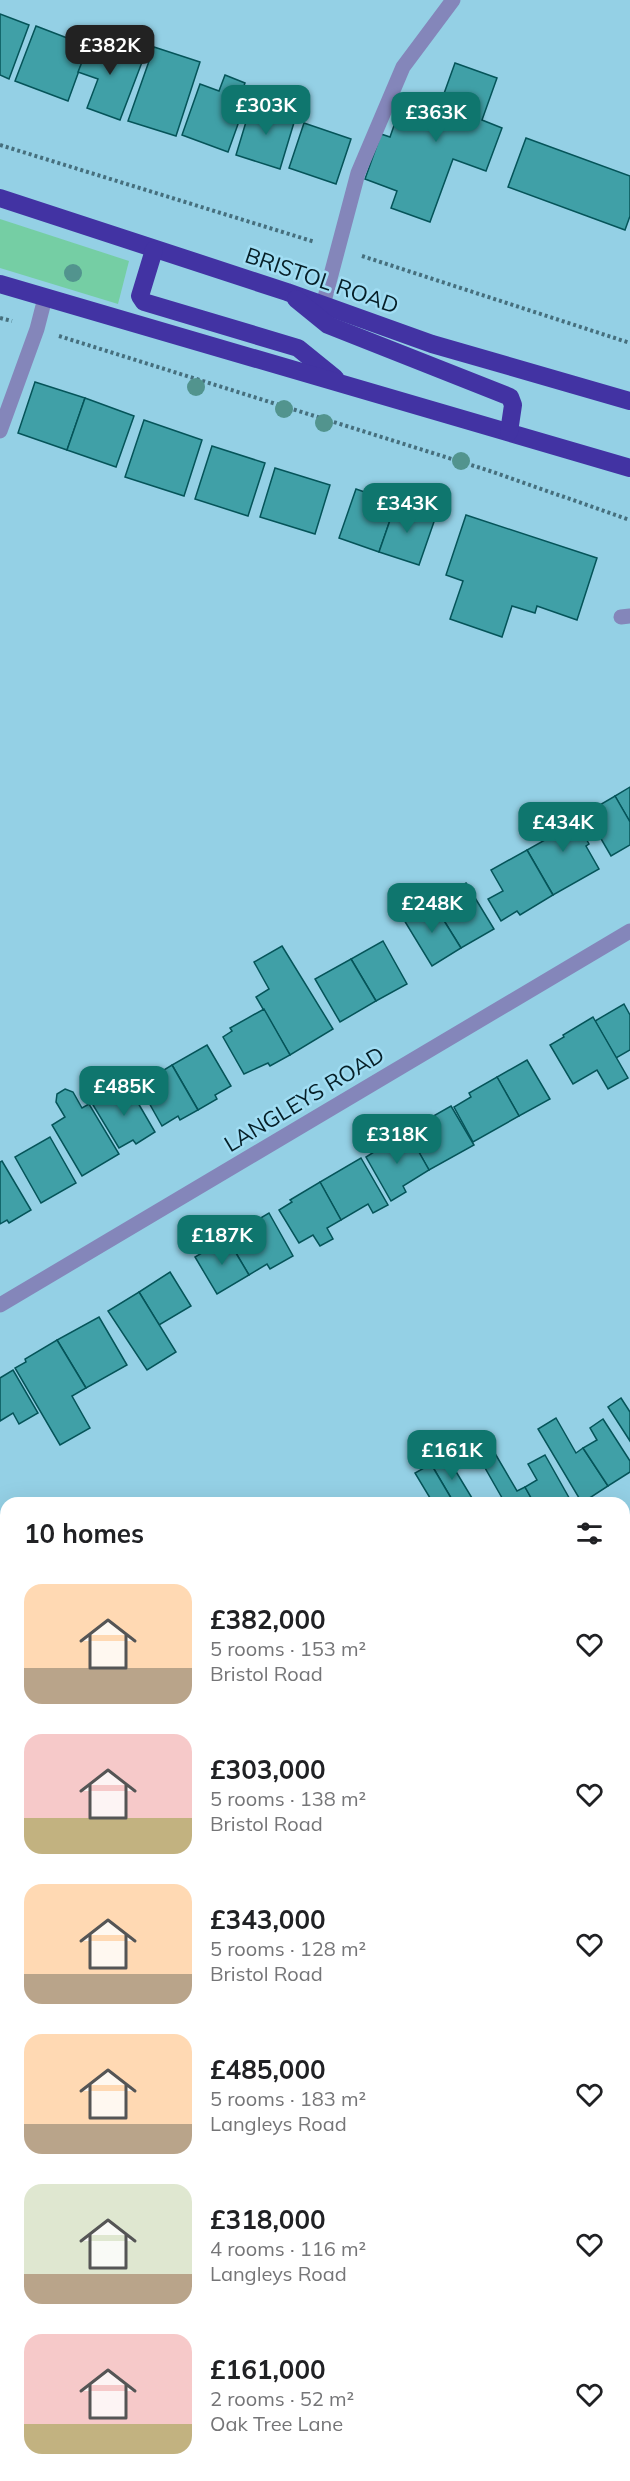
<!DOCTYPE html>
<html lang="en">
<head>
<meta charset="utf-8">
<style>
	body { margin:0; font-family:Mulish,sans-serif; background:#f6f6f6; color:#202124; height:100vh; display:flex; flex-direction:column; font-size:22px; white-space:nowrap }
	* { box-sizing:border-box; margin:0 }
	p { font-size:20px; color:#757577 }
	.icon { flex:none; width:33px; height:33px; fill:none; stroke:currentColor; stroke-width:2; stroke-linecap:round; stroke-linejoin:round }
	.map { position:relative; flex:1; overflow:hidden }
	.drawer { position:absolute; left:0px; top:1497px; width:630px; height:984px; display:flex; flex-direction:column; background:#fff; border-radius:18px 18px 0 0; box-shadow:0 6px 24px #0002 }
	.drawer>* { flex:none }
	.price { position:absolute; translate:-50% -51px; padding:0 14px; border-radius:12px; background:#0f766e; color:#fff; font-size:20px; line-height:39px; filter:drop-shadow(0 2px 3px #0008) }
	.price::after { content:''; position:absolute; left:50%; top:36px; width:18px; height:14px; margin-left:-9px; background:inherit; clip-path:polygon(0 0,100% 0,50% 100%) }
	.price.selected { background:#222; color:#fff }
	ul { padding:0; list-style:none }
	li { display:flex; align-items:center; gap:18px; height:150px; padding:0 24px }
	li span { display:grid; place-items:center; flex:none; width:168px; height:120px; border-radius:18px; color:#555 }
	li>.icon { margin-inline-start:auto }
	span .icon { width:72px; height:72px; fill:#fffc; stroke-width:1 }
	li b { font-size:26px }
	h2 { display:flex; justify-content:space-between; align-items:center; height:72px; padding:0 24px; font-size:26px }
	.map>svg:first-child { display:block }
	.green { fill:#75cea4 }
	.building { fill:#40a0a7; stroke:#055459; stroke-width:1.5 }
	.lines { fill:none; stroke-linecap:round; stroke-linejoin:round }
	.path { stroke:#466f7d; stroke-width:4; stroke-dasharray:3 3; stroke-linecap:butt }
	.minor { stroke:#8486ba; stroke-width:15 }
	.highway { stroke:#4233a3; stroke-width:18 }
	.tree { fill:#52948e }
	.labels { text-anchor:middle; stroke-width:5; stroke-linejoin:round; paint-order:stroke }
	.street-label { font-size:22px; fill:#061f27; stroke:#a1ddf3 }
</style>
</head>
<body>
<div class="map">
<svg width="630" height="2481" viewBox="0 0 630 2481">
	<rect width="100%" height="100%" fill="#94d0e5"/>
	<g class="green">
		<polygon points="0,219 129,261 118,304 0,268"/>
		<polygon points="166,2475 256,2475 206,2481 167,2481"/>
	</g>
	<g class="building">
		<polygon points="0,14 29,25 9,79 0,75"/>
		<polygon points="36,26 88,46 68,101 15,81"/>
		<polygon points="92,37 144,57 120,120 87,108 98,79 78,72"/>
		<polygon points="154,47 200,62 176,136 128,121"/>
		<polygon points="455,63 497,78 482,120 502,128 486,171 453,159 430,222 391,208 397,191 365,179 381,134 390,137 403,100 437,113"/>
		<polygon points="225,75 245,83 240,97 247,99 228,152 182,135 200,84 219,91"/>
		<polygon points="252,102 296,116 280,169 236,155"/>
		<polygon points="304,123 351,139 336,184 289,168"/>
		<polygon points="526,138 630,176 630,216 625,230 508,187"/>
		<polygon points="35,382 85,398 67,450 18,433"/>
		<polygon points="85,398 134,416 116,467 67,450"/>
		<polygon points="144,420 202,440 184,496 125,477"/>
		<polygon points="212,446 265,463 248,516 195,499"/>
		<polygon points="275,468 330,485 315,534 260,517"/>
		<polygon points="356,489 396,503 379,552 339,538"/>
		<polygon points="396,503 436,516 419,565 379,552"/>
		<polygon points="466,515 597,558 577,620 537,606 535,613 512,606 502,637 450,619 463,581 446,575"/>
		<polygon points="630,787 630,822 615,796"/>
		<polygon points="615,796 630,822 630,845 611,856 586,813"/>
		<polygon points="569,808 589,844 586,846 599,869 553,895 527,850 545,840 537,826"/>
		<polygon points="527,850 553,895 520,915 517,911 501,921 488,899 503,891 491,870"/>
		<polygon points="466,883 494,929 461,948 433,903"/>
		<polygon points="433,903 461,948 432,966 404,920"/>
		<polygon points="383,941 407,984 376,1001 351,959"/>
		<polygon points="282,946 333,1029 290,1055 256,997 269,989 254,962"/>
		<polygon points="351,959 376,1001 340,1022 315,979"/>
		<polygon points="624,1004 630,1015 630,1050 616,1058 595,1021"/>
		<polygon points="264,1009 290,1055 270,1066 268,1063 244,1074 223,1037 232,1031 230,1028"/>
		<polygon points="593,1017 628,1078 608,1089 597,1070 573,1084 550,1045 564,1037 563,1035"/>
		<polygon points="207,1045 231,1086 215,1095 217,1099 198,1110 172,1065"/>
		<polygon points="527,1060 550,1099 519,1116 497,1077"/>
		<polygon points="172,1065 198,1110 180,1120 178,1116 162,1126 139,1085"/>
		<polygon points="497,1077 519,1116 473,1142 454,1107 471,1097 469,1093"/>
		<polygon points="127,1084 155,1132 136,1144 133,1140 119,1148 93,1105"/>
		<polygon points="65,1089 73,1092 82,1108 89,1104 119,1154 82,1176 52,1125 65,1117 56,1102 57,1094"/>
		<polygon points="451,1106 474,1145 429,1170 407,1131"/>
		<polygon points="407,1131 429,1170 403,1186 406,1192 391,1201 366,1157"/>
		<polygon points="50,1137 76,1183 41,1203 15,1157"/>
		<polygon points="361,1158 388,1205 373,1213 368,1204 341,1220 320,1182"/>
		<polygon points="2,1161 31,1210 9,1223 7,1220 0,1224 0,1162"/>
		<polygon points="320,1182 341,1220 327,1228 333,1239 320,1246 313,1235 299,1243 279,1210 292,1202 290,1200"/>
		<polygon points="269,1213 293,1256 270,1269 267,1264 249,1275 227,1238"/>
		<polygon points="227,1238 249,1275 217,1294 195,1257"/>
		<polygon points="170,1272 191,1306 159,1325 139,1292"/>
		<polygon points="139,1292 176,1352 147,1370 108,1311"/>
		<polygon points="99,1317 127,1365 86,1388 57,1340"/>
		<polygon points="57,1340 86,1388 72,1396 90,1428 60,1445 15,1368 26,1362 25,1359"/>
		<polygon points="13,1370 38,1413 19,1424 13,1413 0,1421 0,1378"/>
		<polygon points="621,1398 630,1412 630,1441 608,1407"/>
		<polygon points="556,1418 576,1453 583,1448 608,1486 582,1503 538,1429"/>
		<polygon points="603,1419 630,1461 630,1472 608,1486 583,1448 597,1440 590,1428"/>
		<polygon points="486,1438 517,1491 525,1487 534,1503 505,1503 472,1445"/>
		<polygon points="446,1455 475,1503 454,1503 431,1464"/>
		<polygon points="545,1455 572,1503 534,1503 525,1487 537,1480 528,1464"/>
		<polygon points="431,1464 454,1503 433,1503 415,1473"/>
		<polygon points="6,1764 6,1817 0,1819 0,1767"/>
		<polygon points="624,1948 630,1967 630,2061 624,2063"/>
		<polygon points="630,2296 630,2335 624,2336 624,2298"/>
		<polygon points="630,2402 630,2481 590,2481 588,2475 624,2475 624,2403"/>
		<polygon points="6,2461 6,2475 58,2475 60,2481 0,2481 0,2463"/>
	</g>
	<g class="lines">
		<g class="path">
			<polyline points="0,145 315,242"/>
			<polyline points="362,256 630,343"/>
			<polyline points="0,318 12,321"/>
			<polyline points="59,336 487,470 630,520"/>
		</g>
		<g class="minor">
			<polyline points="323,305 358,173 403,67 453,0"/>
			<polyline points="0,431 37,329 45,298"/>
			<polyline points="621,617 630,616"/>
			<polyline points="0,1305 630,931"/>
			<polyline points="624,1622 630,1636"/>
			<polyline points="624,2229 630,2227"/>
			<polyline points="624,2362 630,2359"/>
			<polyline points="546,2475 548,2481"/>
		</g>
		<g class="highway">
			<polyline points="0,198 287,292 432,344 630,401"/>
			<polyline points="154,250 140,296 144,302 298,348 335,378"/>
			<polyline points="0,284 630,468"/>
			<polyline points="296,299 328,325 510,397 513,405 509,432"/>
			<polyline points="624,1560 630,1556"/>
			<polyline points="0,1888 6,1886"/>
		</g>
	</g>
	<g class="tree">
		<circle cx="73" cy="273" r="9"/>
		<circle cx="196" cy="387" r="9"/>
		<circle cx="284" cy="409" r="9"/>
		<circle cx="324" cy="423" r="9"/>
		<circle cx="461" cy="461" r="9"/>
	</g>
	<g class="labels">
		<g class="street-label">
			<text transform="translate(322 280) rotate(19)" y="8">BRISTOL ROAD</text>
			<text transform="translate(304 1099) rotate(-31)" y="8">LANGLEYS ROAD</text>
		</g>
	</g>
</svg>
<b class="price selected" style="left:110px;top:76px">£382K</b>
<b class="price" style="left:266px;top:136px">£303K</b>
<b class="price" style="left:436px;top:143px">£363K</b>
<b class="price" style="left:407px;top:534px">£343K</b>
<b class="price" style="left:563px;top:853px">£434K</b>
<b class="price" style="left:432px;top:934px">£248K</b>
<b class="price" style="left:124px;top:1117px">£485K</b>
<b class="price" style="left:397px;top:1165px">£318K</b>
<b class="price" style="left:222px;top:1266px">£187K</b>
<b class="price" style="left:452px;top:1481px">£161K</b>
<section class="drawer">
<h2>10 homes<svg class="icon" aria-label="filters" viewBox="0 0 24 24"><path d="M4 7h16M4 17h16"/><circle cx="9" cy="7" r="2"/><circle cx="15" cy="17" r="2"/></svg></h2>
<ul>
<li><span style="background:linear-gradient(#ffd9b3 70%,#b9a48a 0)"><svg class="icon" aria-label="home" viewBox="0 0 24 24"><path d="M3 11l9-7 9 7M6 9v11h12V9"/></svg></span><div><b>£382,000</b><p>5 rooms · 153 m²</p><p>Bristol Road</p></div><svg class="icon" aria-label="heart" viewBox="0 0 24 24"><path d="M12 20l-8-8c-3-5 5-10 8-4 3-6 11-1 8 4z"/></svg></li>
<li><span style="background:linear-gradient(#f6c9c9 70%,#c2b280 0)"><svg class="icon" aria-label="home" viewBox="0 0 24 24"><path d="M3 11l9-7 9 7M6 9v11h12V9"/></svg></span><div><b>£303,000</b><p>5 rooms · 138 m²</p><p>Bristol Road</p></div><svg class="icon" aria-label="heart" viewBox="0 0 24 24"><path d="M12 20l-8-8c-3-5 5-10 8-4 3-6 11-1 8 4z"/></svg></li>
<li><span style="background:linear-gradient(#ffd9b3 75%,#b9a48a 0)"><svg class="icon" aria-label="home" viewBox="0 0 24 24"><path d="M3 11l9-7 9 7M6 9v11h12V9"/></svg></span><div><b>£343,000</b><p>5 rooms · 128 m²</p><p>Bristol Road</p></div><svg class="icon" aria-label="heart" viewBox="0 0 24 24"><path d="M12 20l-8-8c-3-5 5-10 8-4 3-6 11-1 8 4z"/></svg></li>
<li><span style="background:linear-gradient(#ffd9b3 75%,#b9a48a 0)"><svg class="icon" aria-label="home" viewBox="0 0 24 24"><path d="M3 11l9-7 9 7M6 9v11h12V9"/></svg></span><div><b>£485,000</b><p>5 rooms · 183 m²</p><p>Langleys Road</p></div><svg class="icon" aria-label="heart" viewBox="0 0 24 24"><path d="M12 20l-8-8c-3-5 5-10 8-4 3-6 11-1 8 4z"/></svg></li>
<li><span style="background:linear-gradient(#dfe7d0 75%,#b9a48a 0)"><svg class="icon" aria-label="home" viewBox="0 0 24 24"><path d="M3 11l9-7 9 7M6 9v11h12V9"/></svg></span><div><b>£318,000</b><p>4 rooms · 116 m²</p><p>Langleys Road</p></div><svg class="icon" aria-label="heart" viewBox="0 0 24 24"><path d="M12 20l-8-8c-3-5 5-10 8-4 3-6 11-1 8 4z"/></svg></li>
<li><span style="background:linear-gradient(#f6c9c9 75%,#c2b280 0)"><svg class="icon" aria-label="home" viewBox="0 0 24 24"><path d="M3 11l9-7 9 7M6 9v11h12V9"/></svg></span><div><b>£161,000</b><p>2 rooms · 52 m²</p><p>Oak Tree Lane</p></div><svg class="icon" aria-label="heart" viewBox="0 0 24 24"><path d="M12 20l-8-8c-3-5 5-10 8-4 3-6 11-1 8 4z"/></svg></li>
</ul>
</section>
</div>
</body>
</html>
